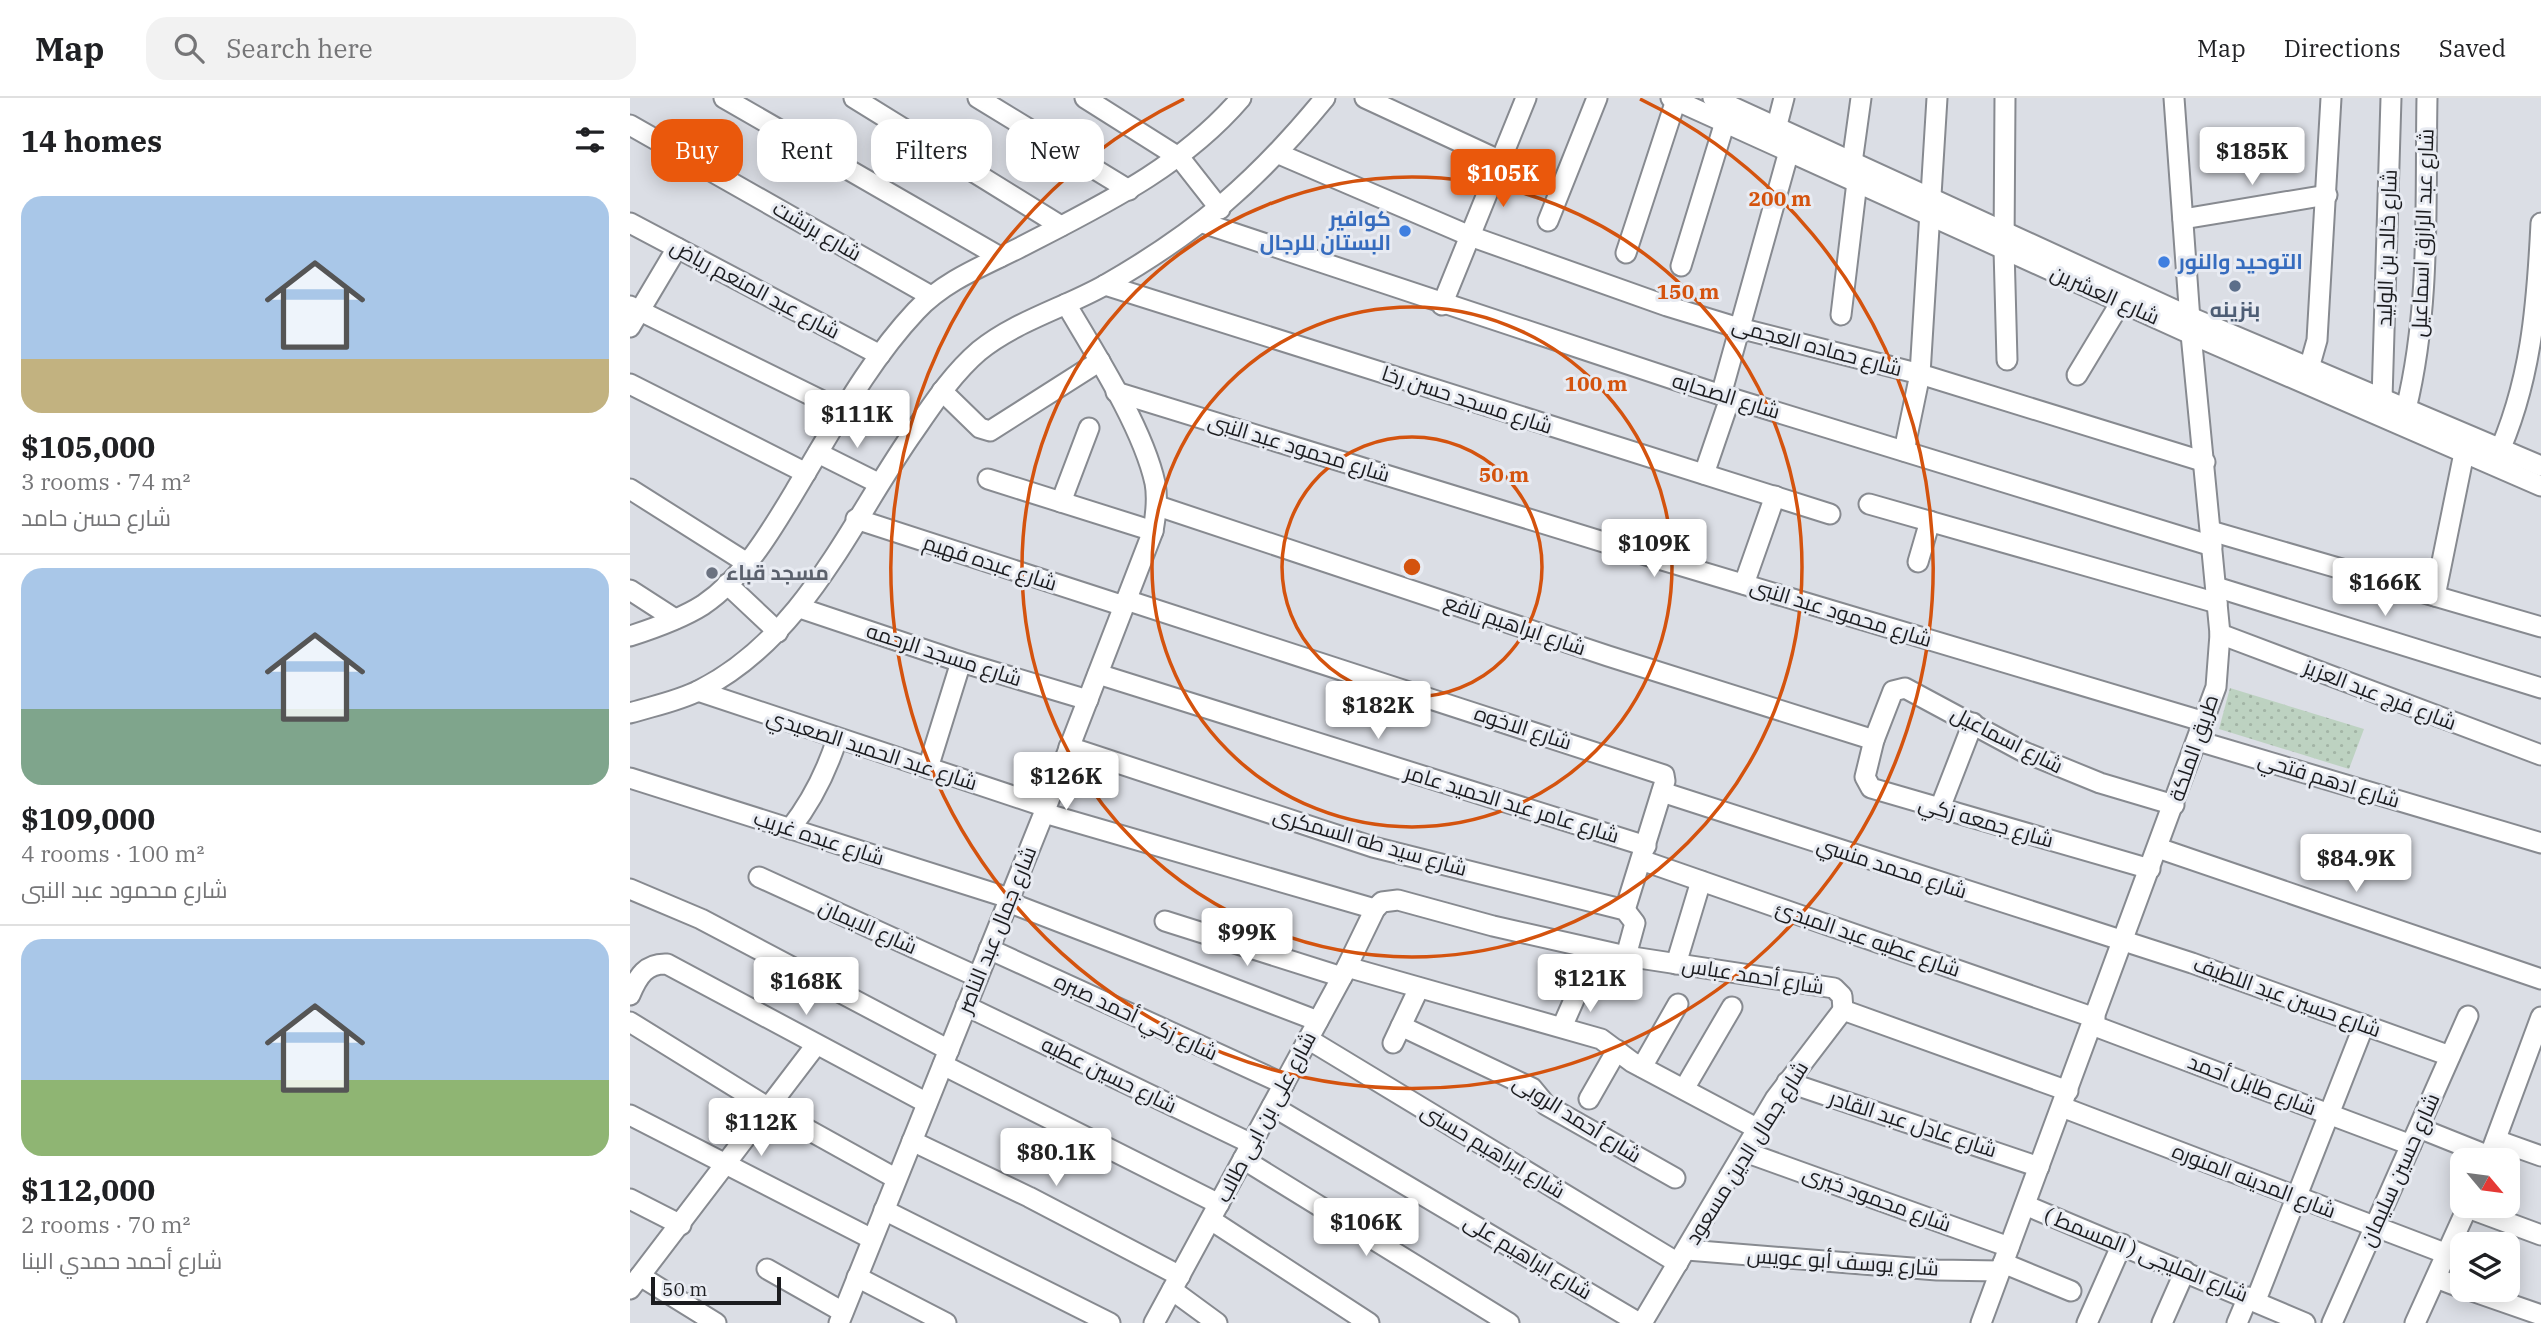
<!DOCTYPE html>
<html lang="en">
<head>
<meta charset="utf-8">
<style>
	body { margin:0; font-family:"IBM Plex Serif",Cairo,serif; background:#f2f2f2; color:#202124; height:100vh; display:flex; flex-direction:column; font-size:26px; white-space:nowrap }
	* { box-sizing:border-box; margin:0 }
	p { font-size:23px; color:#757577 }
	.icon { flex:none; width:38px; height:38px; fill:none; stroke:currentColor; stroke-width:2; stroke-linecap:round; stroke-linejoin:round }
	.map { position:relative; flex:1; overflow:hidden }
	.drawer { display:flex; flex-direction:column; background:#fff; width:630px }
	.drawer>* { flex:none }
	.guide { position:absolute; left:21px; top:21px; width:665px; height:63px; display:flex; gap:14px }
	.needle { width:46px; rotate:119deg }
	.fabs { position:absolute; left:1820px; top:1050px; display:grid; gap:14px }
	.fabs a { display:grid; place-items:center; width:70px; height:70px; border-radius:14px; background:#fff; box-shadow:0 4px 18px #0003; font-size:35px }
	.scale { position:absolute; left:21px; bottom:18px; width:130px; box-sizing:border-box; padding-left:7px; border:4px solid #1b1c1f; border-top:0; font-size:19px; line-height:24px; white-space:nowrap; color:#1b1c1f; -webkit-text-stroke:5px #e8ebf2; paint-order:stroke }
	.price { position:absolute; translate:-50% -60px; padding:0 16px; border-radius:7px; background:#fff; color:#222; font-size:23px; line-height:46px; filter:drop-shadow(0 2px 4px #0008) }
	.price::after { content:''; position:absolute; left:50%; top:42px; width:21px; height:16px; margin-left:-10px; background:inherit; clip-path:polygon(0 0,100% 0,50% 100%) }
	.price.selected { background:#ea580c; color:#fff }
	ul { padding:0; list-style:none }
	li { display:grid; align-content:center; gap:14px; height:371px; padding:0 21px }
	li+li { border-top:2px solid #e0e0e0 }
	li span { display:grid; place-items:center; height:217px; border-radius:21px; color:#555 }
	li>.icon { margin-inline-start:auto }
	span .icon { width:126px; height:126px; fill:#fffc; stroke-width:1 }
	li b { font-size:30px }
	h2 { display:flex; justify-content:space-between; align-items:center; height:84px; padding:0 21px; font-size:30px }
	.tag { padding:0 24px; border-radius:21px; background:#fff; box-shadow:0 4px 18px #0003; font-size:24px; line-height:63px }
	.tag.selected { background:#ea580c; color:#fff }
	header { display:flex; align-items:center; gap:42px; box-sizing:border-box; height:98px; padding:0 35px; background:#fff; border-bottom:2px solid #e0e0e0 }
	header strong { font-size:33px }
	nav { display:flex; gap:38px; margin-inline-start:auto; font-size:24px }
	.search { width:490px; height:63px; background:#f2f2f2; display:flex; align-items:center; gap:18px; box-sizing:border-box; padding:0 24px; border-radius:21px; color:#757577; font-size:26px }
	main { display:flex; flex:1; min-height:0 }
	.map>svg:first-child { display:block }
	.grass { fill:url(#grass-dots) }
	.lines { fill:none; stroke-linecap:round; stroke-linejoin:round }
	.minor-casing { stroke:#878a90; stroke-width:23 }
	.minor { stroke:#fff; stroke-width:19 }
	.ring { fill:none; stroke:#d4530e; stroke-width:3.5 }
	.shop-dot { fill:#3f7fe0; stroke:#e8ebf2; stroke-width:2.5 }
	.service-dot { fill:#5c6f8a; stroke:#e8ebf2; stroke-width:2.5 }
	.worship-dot { fill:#6b7280; stroke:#e8ebf2; stroke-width:2.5 }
	.labels { text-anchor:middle; stroke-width:6; stroke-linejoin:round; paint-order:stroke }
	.shop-label { font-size:21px; font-weight:bold; fill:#366cbe; stroke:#e8ebf2; text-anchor:end }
	.street-label { font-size:21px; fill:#1b1c1f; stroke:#e8ebf2 }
	.service-label { font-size:21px; font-weight:bold; fill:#4e5e75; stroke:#e8ebf2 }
	.worship-label { font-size:21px; font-weight:bold; fill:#5b616d; stroke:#e8ebf2; text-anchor:start }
	.centre { fill:#d4530e; stroke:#e8ebf2; stroke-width:3.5 }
	.ring-label { font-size:21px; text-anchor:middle; font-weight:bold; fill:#d4530e; stroke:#e8ebf2; stroke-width:6; stroke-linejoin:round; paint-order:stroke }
</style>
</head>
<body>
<header>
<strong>Map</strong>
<div class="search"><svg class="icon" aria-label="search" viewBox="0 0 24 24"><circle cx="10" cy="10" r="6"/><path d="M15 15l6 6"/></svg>Search here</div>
<nav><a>Map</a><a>Directions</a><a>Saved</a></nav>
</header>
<main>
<section class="drawer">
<h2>14 homes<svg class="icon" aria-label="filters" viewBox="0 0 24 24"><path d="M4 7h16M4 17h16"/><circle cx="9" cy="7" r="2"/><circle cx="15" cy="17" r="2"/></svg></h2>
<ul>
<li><span style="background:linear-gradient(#a9c7e8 75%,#c2b280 0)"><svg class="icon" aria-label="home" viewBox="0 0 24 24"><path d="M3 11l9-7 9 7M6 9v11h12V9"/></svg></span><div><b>$105,000</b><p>3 rooms · 74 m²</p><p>شارع حسن حامد</p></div></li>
<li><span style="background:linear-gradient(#a9c7e8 65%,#7fa58c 0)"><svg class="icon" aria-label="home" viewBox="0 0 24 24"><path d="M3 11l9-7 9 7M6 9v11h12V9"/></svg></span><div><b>$109,000</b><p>4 rooms · 100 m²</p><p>شارع محمود عبد النبى</p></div></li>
<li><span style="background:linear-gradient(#a9c7e8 65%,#8fb573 0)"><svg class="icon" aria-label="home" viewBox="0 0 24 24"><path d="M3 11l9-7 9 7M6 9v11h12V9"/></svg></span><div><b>$112,000</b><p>2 rooms · 70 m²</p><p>شارع أحمد حمدي البنا</p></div></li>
</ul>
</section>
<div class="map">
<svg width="1911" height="1225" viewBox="0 0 1911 1225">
	<defs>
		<pattern id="grass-dots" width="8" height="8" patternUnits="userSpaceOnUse" patternTransform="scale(1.75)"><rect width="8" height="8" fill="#bdd2c1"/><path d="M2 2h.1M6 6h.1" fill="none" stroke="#a2b4a5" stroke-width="1.8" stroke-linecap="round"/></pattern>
	</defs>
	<rect width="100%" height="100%" fill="#dbdee5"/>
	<polygon class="grass" points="1600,590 1734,631 1719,671 1589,631"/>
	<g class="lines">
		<g class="minor-casing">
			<g id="minor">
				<polyline points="94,0 370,159"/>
				<polyline points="224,0 431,128"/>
				<polyline points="348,0 499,92"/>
				<polyline points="455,0 550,60 590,111"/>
				<polyline points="735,0 871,63"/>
				<polyline points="1041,0 1561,236 1911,388"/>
				<polyline points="1083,0 1560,219 1911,368"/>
				<polyline points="1375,0 1374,151 1377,262"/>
				<polyline points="0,27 301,198"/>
				<polyline points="1146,31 1154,0"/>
				<polyline points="649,56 840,138 1037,208 1109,230 1290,276 1575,364"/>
				<polyline points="1222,65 1231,0"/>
				<polyline points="1553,121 1697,97"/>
				<polyline points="918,123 967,0"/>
				<polyline points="0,125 250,257"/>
				<polyline points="573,125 1091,297 1582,448"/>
				<polyline points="996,155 1046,2"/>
				<polyline points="1051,168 1095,24"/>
				<polyline points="475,187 1200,416"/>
				<polyline points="812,207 896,0"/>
				<polyline points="0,208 213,313"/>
				<polyline points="1211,217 1227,84"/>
				<polyline points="0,229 47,150"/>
				<polyline points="1447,277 1491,204"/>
				<polyline points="1676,281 1687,242 1701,0"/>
				<polyline points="0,286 176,375"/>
				<polyline points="312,293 350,330 360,333 470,263"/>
				<polyline points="486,294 1032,462 1575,624"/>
				<polyline points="1091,297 1159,53"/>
				<polyline points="1752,301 1761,0"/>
				<path d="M 1776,311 C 1801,209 1795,104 1797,0"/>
				<polyline points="1274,353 1290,276 1307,0"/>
				<polyline points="188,355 248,385"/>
				<path d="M 1865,363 C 1901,286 1907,208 1911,125"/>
				<polyline points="1074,376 1100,300"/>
				<polyline points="358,381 523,433"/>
				<polyline points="0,391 117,465"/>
				<polyline points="431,404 459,330"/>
				<polyline points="1239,406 1587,505"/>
				<polyline points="528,408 978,558 1244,642"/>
				<polyline points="226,421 494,508"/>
				<polyline points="1581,433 1911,529"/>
				<polyline points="1288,464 1300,423"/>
				<polyline points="97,486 148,534"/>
				<polyline points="1114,486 1145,398"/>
				<polyline points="1586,489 1911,590"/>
				<polyline points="0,492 45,521"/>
				<polyline points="1805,498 1834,355"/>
				<polyline points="496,502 1034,677 1035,683 995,812"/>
				<polyline points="170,510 331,564 458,602"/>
				<polyline points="1590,536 1911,657"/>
				<path d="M 0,538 C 25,530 51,521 73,507 C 117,477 144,428 171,383 C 206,325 239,263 286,213 C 314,183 353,168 389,150 C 470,108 551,70 611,0"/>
				<polyline points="468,576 1016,748"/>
				<polyline points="68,593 416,709"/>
				<path d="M 0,615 C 23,608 49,603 70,592 C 173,539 217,431 280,339 C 301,309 321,277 349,253 C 386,223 434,210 475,187 C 568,134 627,83 695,0"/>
				<polyline points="1568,643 1911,745"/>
				<polyline points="439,649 743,749 995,812 1005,825 996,858"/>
				<polyline points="298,670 331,564"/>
				<polyline points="0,680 379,800"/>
				<polyline points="1032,694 1562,865 1820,958"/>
				<polyline points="1310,710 1343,625"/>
				<polyline points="414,715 745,811"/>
				<path d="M 160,731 C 182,703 196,675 207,641"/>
				<polyline points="1528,750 1911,881"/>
				<polyline points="1011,762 1465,920"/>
				<polyline points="1520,771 1241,690 1235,679 1244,642 1263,593 1275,590 1394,654 1470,685 1544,707"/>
				<polyline points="129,779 348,879"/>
				<polyline points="0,791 71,821 319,952"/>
				<polyline points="378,804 688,923"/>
				<polyline points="535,823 712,879"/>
				<polyline points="359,851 654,986"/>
				<polyline points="1046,866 1071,783"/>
				<polyline points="717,869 971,941 1002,964 1128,1031"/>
				<path d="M 0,897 C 8,878 16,865 37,866 L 297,1005"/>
				<polyline points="336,908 622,1046"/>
				<polyline points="1213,912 1438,993"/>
				<polyline points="0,924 139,1010 265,1080"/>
				<polyline points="1462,927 1781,1047"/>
				<polyline points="771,928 902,990 916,1007 1045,1080"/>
				<polyline points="932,929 951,886"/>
				<polyline points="678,941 1048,1165"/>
				<polyline points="763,945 789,890"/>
				<polyline points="313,967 589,1106"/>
				<polyline points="1012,969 1048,906"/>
				<polyline points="1157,984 1409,1069"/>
				<polyline points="1054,991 1102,909"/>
				<polyline points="959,1001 987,952"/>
				<polyline points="642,1008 1009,1225"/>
				<polyline points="1432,1009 1817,1156"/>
				<polyline points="0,1017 242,1141"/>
				<polyline points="1789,1030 1859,1058"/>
				<polyline points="1866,1042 1911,1058"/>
				<polyline points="282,1043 399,1099 550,1178"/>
				<polyline points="1115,1054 1379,1149"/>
				<polyline points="613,1061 879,1225"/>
				<polyline points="1858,1062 1911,919"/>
				<polyline points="0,1101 51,1127"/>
				<polyline points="1395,1107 1675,1225"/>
				<polyline points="1838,1110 1911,1137"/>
				<polyline points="254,1112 480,1225"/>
				<polyline points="581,1122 739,1225"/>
				<polyline points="1057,1152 1307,1172 1370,1173"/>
				<polyline points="1373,1165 1441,1193"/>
				<polyline points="137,1171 213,1214"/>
				<polyline points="10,1178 86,1225"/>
				<polyline points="227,1179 316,1225"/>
				<polyline points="1806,1180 1832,1190"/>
				<polyline points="0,1191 186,947"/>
				<polyline points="542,1192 587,1225"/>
				<polyline points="1839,1192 1911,1217"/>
				<polyline points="1626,1202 1734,927"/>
				<path d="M 209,1225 L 414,715 L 523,433 C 526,416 528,401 525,385 C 513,330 465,255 436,206"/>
				<polyline points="524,1225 712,879 745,811 752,804 768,802 863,828 996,858 1204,890 1212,898 1213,912"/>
				<polyline points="1012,1225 1145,1001 1213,912"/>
				<polyline points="1351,1225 1586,589 1590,536 1561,236 1544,0"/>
				<polyline points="1457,1225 1492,1146"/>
				<polyline points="1532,1225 1555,1173"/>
				<polyline points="1607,1225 1618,1199"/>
				<polyline points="1702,1225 1838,918"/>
				<polyline points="1785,1225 1838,1108"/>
			</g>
		</g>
		<use href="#minor" class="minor"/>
	</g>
	<g class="ring">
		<circle cx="782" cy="469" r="130"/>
		<circle cx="782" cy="469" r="260"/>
		<circle cx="782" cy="469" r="390"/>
		<path d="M1010 1A521 521 0 1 1 554 1"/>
	</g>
	<g class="shop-dot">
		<circle cx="775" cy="133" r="7"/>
		<circle cx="1534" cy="164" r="7"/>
	</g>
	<circle class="service-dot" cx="1605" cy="188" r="7"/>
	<circle class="worship-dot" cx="82" cy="475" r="7"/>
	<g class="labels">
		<g class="shop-label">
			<text x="761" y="128">كوافير<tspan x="761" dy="24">البستان للرجال</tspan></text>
			<text x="1548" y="171" text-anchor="start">التوحيد والنور</text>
		</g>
		<g class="street-label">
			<text transform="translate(187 133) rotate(30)" y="7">شارع برنشت</text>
			<text transform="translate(1793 135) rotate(-88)" y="7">شارع عبد الرازق اسماعيل</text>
			<text transform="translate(1757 150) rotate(-88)" y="7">شارع خالد بن الوليد</text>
			<text transform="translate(125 191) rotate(28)" y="7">شارع عبد المنعم رياض</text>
			<text transform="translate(1475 197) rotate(24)" y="7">شارع العشرين</text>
			<text transform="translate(1187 249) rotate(15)" y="7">شارع حماده العجمى</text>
			<text transform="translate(1096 298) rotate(17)" y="7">شارع الصحابه</text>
			<text transform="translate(837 302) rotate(18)" y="7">شارع مسجد حسن رخا</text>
			<text transform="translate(669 350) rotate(17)" y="7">شارع محمود عبد النبى</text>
			<text transform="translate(360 465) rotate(18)" y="7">شارع عبده فهيم</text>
			<text transform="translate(1211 515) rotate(17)" y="7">شارع محمود عبد النبى</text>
			<text transform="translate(885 527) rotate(19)" y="7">شارع ابراهيم نافع</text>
			<text transform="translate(314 557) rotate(18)" y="7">شارع مسجد الرحمه</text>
			<text transform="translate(1750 597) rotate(21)" y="7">شارع فرج عبد العزيز</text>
			<text transform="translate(893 630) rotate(18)" y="7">شارع الاخوه</text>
			<text transform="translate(1377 642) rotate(27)" y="7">شارع اسماعيل</text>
			<text transform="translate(1564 650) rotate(-71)" y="7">طريق الملكة</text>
			<text transform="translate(242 652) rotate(18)" y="7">شارع عبد الحميد الصعيدي</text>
			<text transform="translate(1699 682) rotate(17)" y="7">شارع ادهم فتحي</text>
			<text transform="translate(882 706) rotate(17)" y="7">شارع عامر عبد الحميد عامر</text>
			<text transform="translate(1356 724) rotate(16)" y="7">شارع جمعه زكي</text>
			<text transform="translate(189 740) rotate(18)" y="7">شارع عبده غريب</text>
			<text transform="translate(740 744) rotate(16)" y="7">شارع سيد طه السمكرى</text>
			<text transform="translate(1262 770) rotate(18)" y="7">شارع محمد منسي</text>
			<text transform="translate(238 829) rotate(24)" y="7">شارع الايمان</text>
			<text transform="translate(367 832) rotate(-68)" y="7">شارع جمال عبد الناصر</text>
			<text transform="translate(1238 841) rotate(19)" y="7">شارع عطيه عبد المبدئ</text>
			<text transform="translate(1123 878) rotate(9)" y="7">شارع أحمد عباس</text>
			<text transform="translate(1657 899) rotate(20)" y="7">شارع حسين عبد اللطيف</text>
			<text transform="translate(506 919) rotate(25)" y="7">شارع زكي أحمد صبره</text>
			<text transform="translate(479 977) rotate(26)" y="7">شارع حسين عطيه</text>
			<text transform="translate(1622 987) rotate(21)" y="7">شارع طايل أحمد</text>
			<text transform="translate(636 1019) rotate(-62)" y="7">شارع على بن ابى طالب</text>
			<text transform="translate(947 1021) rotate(32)" y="7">شارع أحمد الروبى</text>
			<text transform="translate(1283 1026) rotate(18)" y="7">شارع عادل عبد القادر</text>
			<text transform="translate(863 1053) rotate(31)" y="7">شارع ابراهيم حسنى</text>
			<text transform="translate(1117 1055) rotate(-58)" y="7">شارع جمال الدين مسعود</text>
			<text transform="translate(1770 1072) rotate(-66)" y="7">شارع حسين سليمان</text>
			<text transform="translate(1624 1083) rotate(21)" y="7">شارع المدينه المنوره</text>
			<text transform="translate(1247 1101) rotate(20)" y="7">شارع محمود خيرى</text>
			<text transform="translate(1516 1157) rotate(22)" y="7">شارع المليجى ( المسمط )</text>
			<text transform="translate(898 1159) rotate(31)" y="7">شارع ابراهيم على</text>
			<text transform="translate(1213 1164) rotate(4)" y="7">شارع يوسف أبو عويس</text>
		</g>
		<g class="service-label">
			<text x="1605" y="219">بنزينه</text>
		</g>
		<g class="worship-label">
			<text x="96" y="482">مسجد قباء</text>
		</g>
	</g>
	<circle cx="782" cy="469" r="10" class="centre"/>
	<g class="ring-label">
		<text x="1150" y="108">200 m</text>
		<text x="1058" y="201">150 m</text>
		<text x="966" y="293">100 m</text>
		<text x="874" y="384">50 m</text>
	</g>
</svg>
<div class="fabs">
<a><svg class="needle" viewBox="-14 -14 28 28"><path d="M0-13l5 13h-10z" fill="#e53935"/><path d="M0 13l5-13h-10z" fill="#757577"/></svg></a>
<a><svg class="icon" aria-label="layers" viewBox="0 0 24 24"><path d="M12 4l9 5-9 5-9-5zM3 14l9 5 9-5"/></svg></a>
</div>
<div class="scale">50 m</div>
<b class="price" style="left:1622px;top:89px">$185K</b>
<b class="price selected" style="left:873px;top:111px">$105K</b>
<b class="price" style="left:227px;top:352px">$111K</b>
<b class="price" style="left:1024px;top:481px">$109K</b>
<b class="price" style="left:1755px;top:520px">$166K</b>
<b class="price" style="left:748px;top:643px">$182K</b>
<b class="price" style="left:436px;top:714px">$126K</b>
<b class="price" style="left:1726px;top:796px">$84.9K</b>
<b class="price" style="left:617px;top:870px">$99K</b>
<b class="price" style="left:960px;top:916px">$121K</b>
<b class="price" style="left:176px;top:919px">$168K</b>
<b class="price" style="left:131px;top:1060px">$112K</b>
<b class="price" style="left:426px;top:1090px">$80.1K</b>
<b class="price" style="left:736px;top:1160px">$106K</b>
<div class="guide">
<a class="tag selected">Buy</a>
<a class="tag">Rent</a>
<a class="tag">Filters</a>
<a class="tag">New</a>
</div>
</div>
</main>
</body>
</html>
